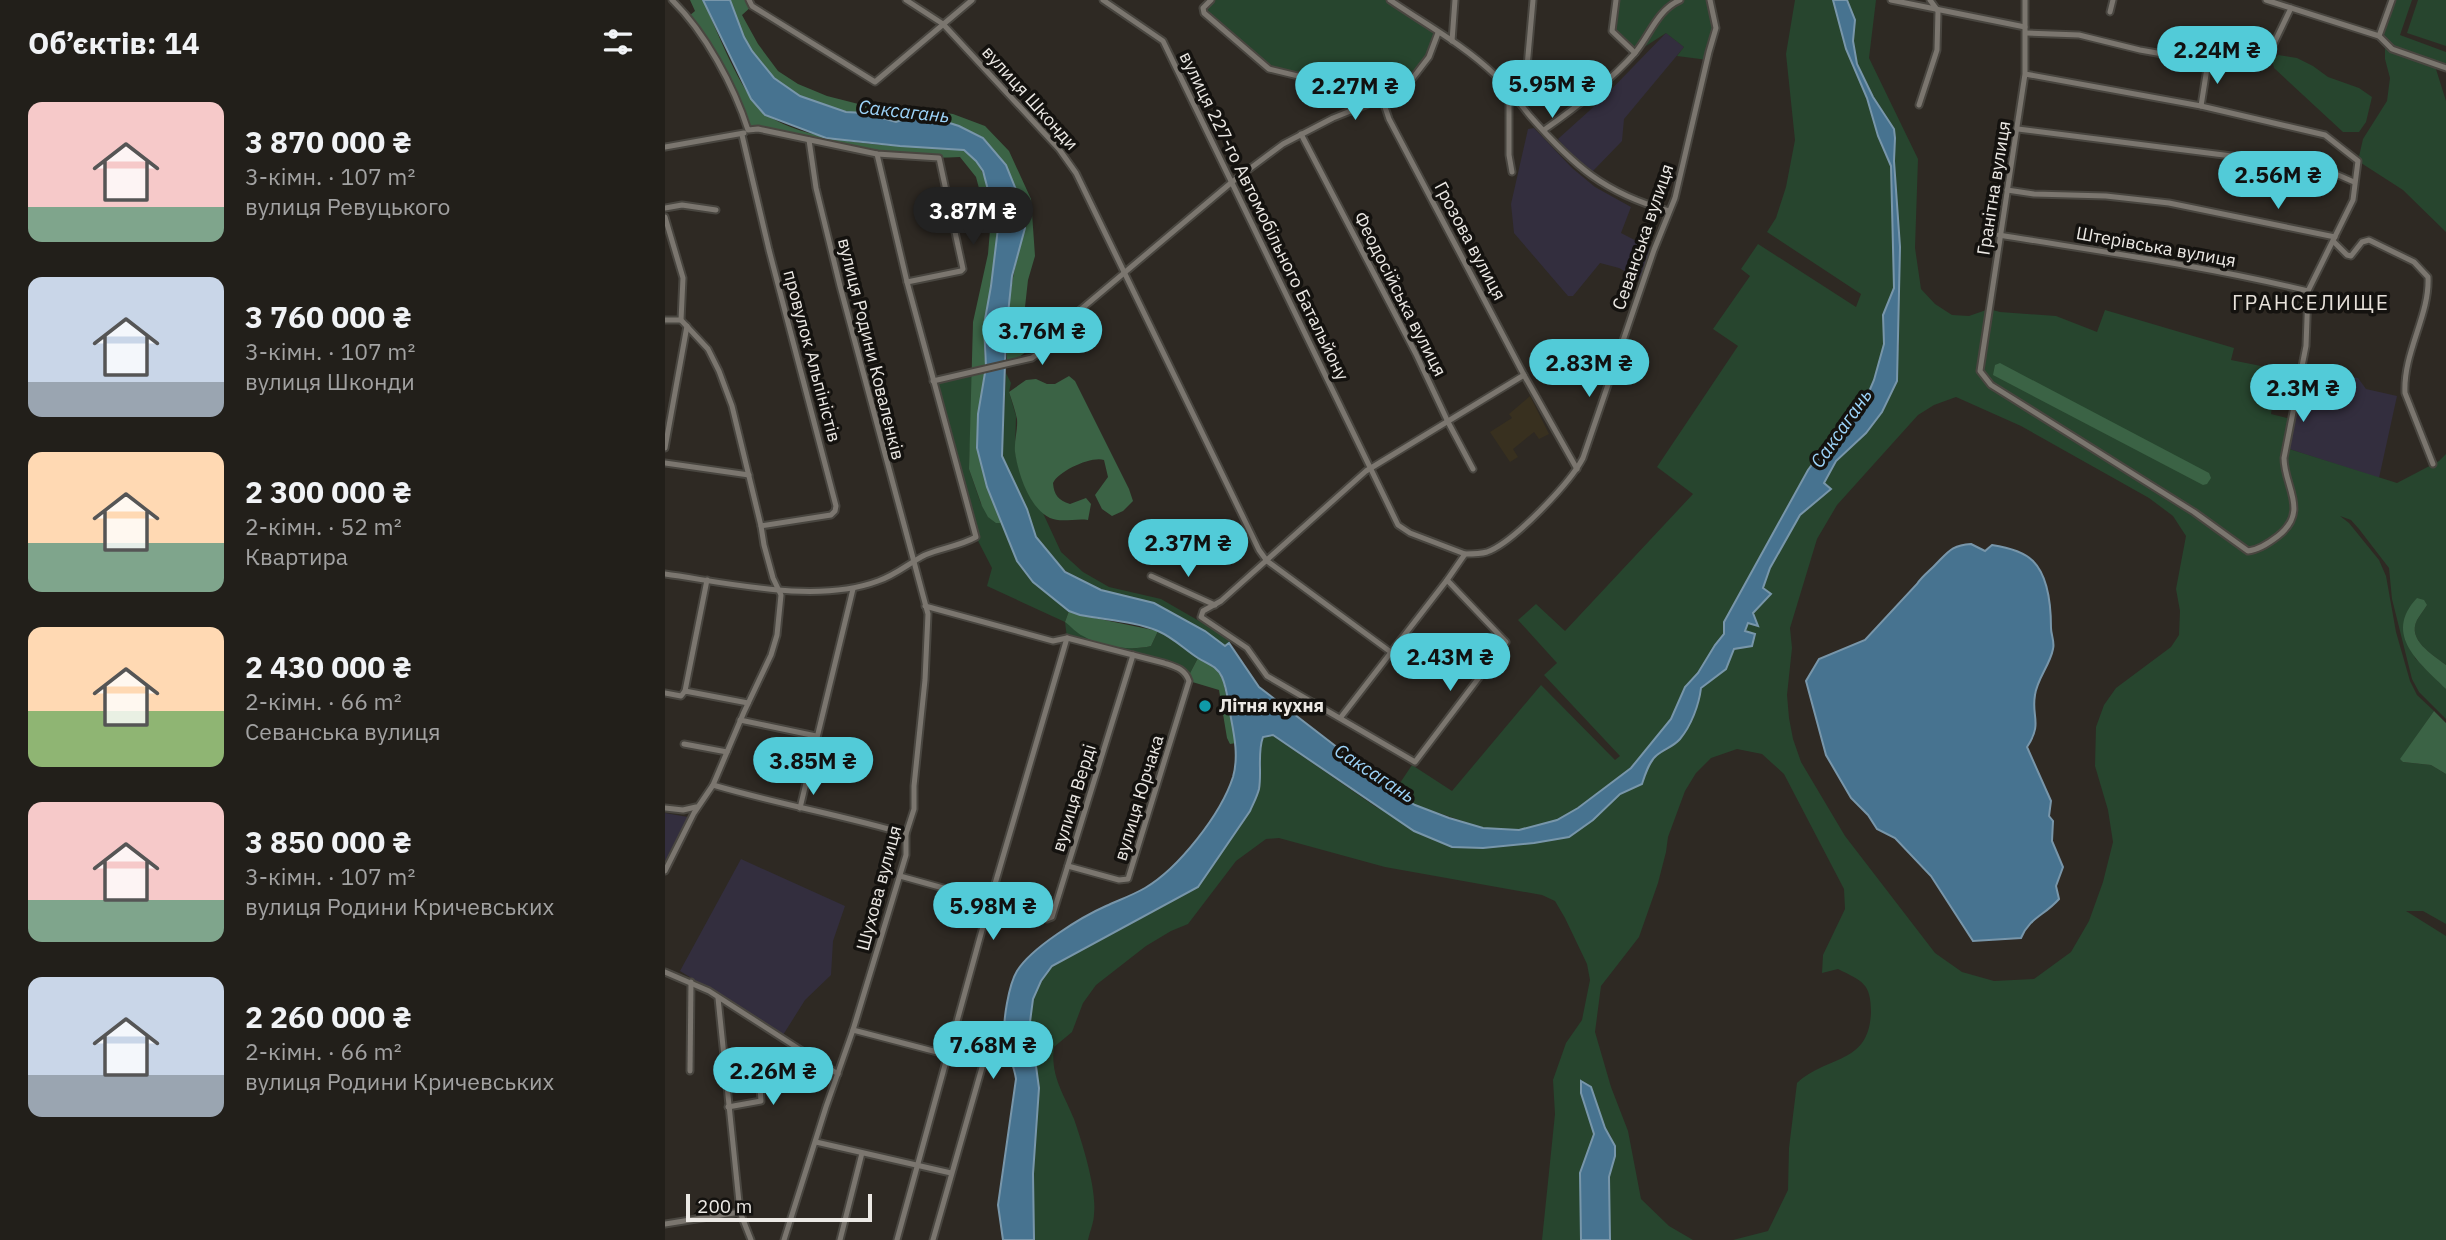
<!DOCTYPE html>
<html lang="uk">
<head>
<meta charset="utf-8">
<style>
	body { margin:0; font-family:"IBM Plex Sans",sans-serif; background:#2e2c27; color:#f1f3f6; height:100vh; display:flex; flex-direction:column; font-size:26px; white-space:nowrap }
	* { box-sizing:border-box; margin:0 }
	p { font-size:23px; color:#a2a2a2 }
	.icon { flex:none; width:38px; height:38px; fill:none; stroke:currentColor; stroke-width:2; stroke-linecap:round; stroke-linejoin:round }
	.map { position:relative; flex:1; overflow:hidden }
	.panel { display:flex; flex-direction:column; background:#221f1a; width:665px }
	.panel>* { flex:none }
	.scale { position:absolute; left:21px; bottom:18px; width:186px; box-sizing:border-box; padding-left:7px; border:4px solid #ece9e5; border-top:0; font-size:19px; line-height:24px; white-space:nowrap; color:#ece9e5; -webkit-text-stroke:5px #14120f; paint-order:stroke }
	.price { position:absolute; translate:-50% -60px; padding:0 16px; border-radius:24px; background:#52cbd8; color:#111; font-size:23px; line-height:46px; filter:drop-shadow(0 2px 4px #0008) }
	.price::after { content:''; position:absolute; left:50%; top:42px; width:21px; height:16px; margin-left:-10px; background:inherit; clip-path:polygon(0 0,100% 0,50% 100%) }
	.price.on { background:#222; color:#fff }
	ul { padding:0; list-style:none }
	li { display:flex; align-items:center; gap:21px; height:175px; padding:0 28px }
	li span { display:grid; place-items:center; flex:none; width:196px; height:140px; border-radius:14px; color:#555 }
	li>.icon { margin-inline-start:auto }
	span .icon { width:84px; height:84px; fill:#fffc; stroke-width:1 }
	li b { font-size:30px }
	h2 { display:flex; justify-content:space-between; align-items:center; height:84px; padding:0 28px; font-size:30px }
	main { display:flex; flex:1; min-height:0 }
	.map>svg:first-child { display:block }
	.commercial { fill:#38301f }
	.industrial { fill:#332e3e }
	.green { fill:#27452e; fill-rule:evenodd }
	.forest { fill:#3b6345 }
	.water { fill:#477390; stroke:#7896aa; stroke-width:2 }
	.lines { fill:none; stroke-linecap:round; stroke-linejoin:round }
	.minor-casing { stroke:#494640; stroke-width:9 }
	.minor { stroke:#7b766f; stroke-width:5 }
	.culture-dot { fill:#0f9aa8; stroke:#14120f; stroke-width:2.5 }
	.labels { text-anchor:middle; stroke-width:7; stroke-linejoin:round; paint-order:stroke }
	.street-label { font-size:18px; fill:#ece9e5; stroke:#14120f }
	.poi-label { font-size:18px; font-weight:bold; fill:#ece9e5; stroke:#14120f; text-anchor:start }
	.water-label { font-size:19px; font-style:italic; fill:#9dd4fa; stroke:#14120f }
	.quarter-label { font-size:21px; letter-spacing:2px; fill:#e7e1da; stroke:#14120f }
</style>
</head>
<body>
<main>
<section class="panel">
<h2>Об’єктів: 14<svg class="icon" aria-label="filters" viewBox="0 0 24 24"><path d="M4 7h16M4 17h16"/><circle cx="9" cy="7" r="2"/><circle cx="15" cy="17" r="2"/></svg></h2>
<ul>
<li><span style="background:linear-gradient(#f6c9c9 75%,#7fa58c 0)"><svg class="icon" aria-label="home" viewBox="0 0 24 24"><path d="M3 11l9-7 9 7M6 9v11h12V9"/></svg></span><div><b>3 870 000 ₴</b><p>3-кімн. · 107 m²</p><p>вулиця Ревуцького</p></div></li>
<li><span style="background:linear-gradient(#c9d6e8 75%,#9aa5b1 0)"><svg class="icon" aria-label="home" viewBox="0 0 24 24"><path d="M3 11l9-7 9 7M6 9v11h12V9"/></svg></span><div><b>3 760 000 ₴</b><p>3-кімн. · 107 m²</p><p>вулиця Шконди</p></div></li>
<li><span style="background:linear-gradient(#ffd9b3 65%,#7fa58c 0)"><svg class="icon" aria-label="home" viewBox="0 0 24 24"><path d="M3 11l9-7 9 7M6 9v11h12V9"/></svg></span><div><b>2 300 000 ₴</b><p>2-кімн. · 52 m²</p><p>Квартира</p></div></li>
<li><span style="background:linear-gradient(#ffd9b3 60%,#8fb573 0)"><svg class="icon" aria-label="home" viewBox="0 0 24 24"><path d="M3 11l9-7 9 7M6 9v11h12V9"/></svg></span><div><b>2 430 000 ₴</b><p>2-кімн. · 66 m²</p><p>Севанська вулиця</p></div></li>
<li><span style="background:linear-gradient(#f6c9c9 70%,#7fa58c 0)"><svg class="icon" aria-label="home" viewBox="0 0 24 24"><path d="M3 11l9-7 9 7M6 9v11h12V9"/></svg></span><div><b>3 850 000 ₴</b><p>3-кімн. · 107 m²</p><p>вулиця Родини Кричевських</p></div></li>
<li><span style="background:linear-gradient(#c9d6e8 70%,#9aa5b1 0)"><svg class="icon" aria-label="home" viewBox="0 0 24 24"><path d="M3 11l9-7 9 7M6 9v11h12V9"/></svg></span><div><b>2 260 000 ₴</b><p>2-кімн. · 66 m²</p><p>вулиця Родини Кричевських</p></div></li>
</ul>
</section>
<div class="map">
<svg width="1781" height="1240" viewBox="0 0 1781 1240">
	<rect width="100%" height="100%" fill="#2e2923"/>
	<polygon class="commercial" points="865,396 884,434 874,439 869,432 848,449 853,457 845,462 825,432 847,418 844,414"/>
	<g class="industrial">
		<polygon points="1001,33 1019,47 959,119 957,141 926,173 913,163 893,139 934,102"/>
		<polygon points="869,128 907,168 930,187 966,207 956,233 989,250 980,277 972,278 954,268 935,263 908,296 903,296 849,233 846,204 863,129"/>
		<polygon points="1636,368 1693,378 1701,389 1732,396 1714,478 1621,448"/>
		<polygon points="0,813 23,817 0,861"/>
		<polygon points="76,859 180,906 168,941 166,975 140,1000 118,1035 15,971"/>
	</g>
	<g class="green">
		<polygon points="546,0 725,0 773,33 764,57 733,92 703,102 695,92 604,69 539,13 541,4"/>
		<polygon points="951,0 1045,0 1051,23 1043,60 1012,56 1019,47 1001,33 970,53 947,31"/>
		<polygon points="1130,0 1168,0 1181,49 1202,98 1213,136 1226,166 1229,288 1218,315 1219,344 1209,380 1203,394 1178,433 1155,454 1143,470 1060,622 1059,634 1050,645 1033,673 1020,687 1006,719 966,768 913,809 892,820 854,830 818,828 750,805 707,779 693,767 699,761 735,783 747,765 787,791 876,685 950,760 955,756 879,675 892,663 853,620 871,604 900,631 1028,494 992,467 1073,346 1048,329 1085,276 1076,269 1093,244 1191,307 1196,294 1102,232 1111,218 1121,187 1130,140 1121,54"/>
		<path d="M 1182,0 L 1211,0 L 1204,58 L 1253,159 L 1250,248 L 1256,289 L 1270,304 L 1287,315 L 1304,316 L 1324,309 L 1335,312 L 1391,316 L 1432,332 L 1440,310 L 1569,348 L 1566,360 L 1606,368 L 1612,373 L 1606,414 L 1626,419 L 1621,448 L 1732,483 L 1774,461 L 1781,454 L 1781,665 C 1767,654 1742,640 1752,620 C 1755,615 1759,610 1762,605 L 1741,616 L 1750,658 L 1781,689 L 1781,719 L 1754,692 L 1747,679 L 1727,599 L 1724,568 L 1694,529 L 1686,520 L 1675,516 L 1684,523 L 1714,560 L 1721,576 L 1731,632 L 1745,681 L 1752,695 L 1769,711 L 1736,759 L 1738,762 L 1766,765 L 1781,774 L 1781,924 L 1758,911 L 1741,911 L 1781,936 L 1781,1240 L 1068,1240 L 1103,1231 L 1123,1190 L 1124,1148 L 1132,1083 C 1164,1054 1204,1065 1206,1012 C 1206,983 1197,981 1173,969 L 1157,973 L 1158,955 L 1180,909 L 1179,889 L 1119,774 L 1097,754 L 1072,749 L 1046,758 L 1031,773 L 1020,791 L 1003,837 L 1001,852 L 993,883 L 974,937 L 936,986 L 930,1032 L 946,1087 L 963,1131 L 976,1199 L 1004,1226 L 1028,1240 L 945,1240 L 944,1176 L 950,1156 L 946,1136 L 940,1128 L 926,1088 L 916,1081 L 916,1093 L 929,1134 L 915,1173 L 916,1240 L 877,1240 L 890,1114 L 888,1080 L 901,1043 L 917,1020 L 925,980 L 922,964 L 900,918 L 890,901 L 877,895 L 720,867 L 614,838 L 601,839 L 571,861 L 523,924 L 506,931 L 481,946 L 431,985 L 418,1003 L 407,1032 L 389,1047 C 385,1076 399,1094 409,1119 C 417,1142 432,1189 429,1214 C 429,1222 425,1231 423,1240 L 369,1240 L 368,1174 L 374,1088 L 365,1022 L 368,999 L 376,981 L 387,966 L 533,887 L 585,811 C 588,804 592,797 594,789 C 597,772 592,753 598,737 L 607,735 L 711,807 L 818,848 L 870,843 L 904,837 L 955,794 L 976,784 L 985,763 L 992,754 L 1002,750 L 1034,702 L 1036,688 L 1061,669 L 1068,649 L 1083,623 L 1093,625 L 1088,613 L 1106,594 L 1097,588 L 1105,568 L 1135,515 L 1166,489 L 1159,483 L 1171,461 L 1201,433 L 1234,346 L 1232,315 L 1235,247 L 1231,207 L 1229,129 L 1208,97 L 1192,64 L 1188,41 L 1190,20 ZM 1291,397 L 1356,426 L 1484,498 L 1508,516 L 1521,536 L 1511,589 L 1515,611 L 1514,635 L 1506,647 L 1451,688 L 1439,705 L 1431,727 L 1430,766 L 1443,810 L 1448,842 L 1438,882 L 1424,921 L 1406,952 L 1369,979 L 1329,981 L 1297,972 L 1270,953 L 1180,836 L 1136,762 L 1128,739 L 1124,718 L 1122,695 L 1127,648 L 1125,628 L 1152,539 L 1172,505 L 1253,415 L 1269,405 Z"/>
		<polygon points="1727,0 1747,0 1735,35 1781,52 1781,68 1770,66 1781,101 1781,232 1738,190 1693,161 1698,139 1722,101 1725,78 1720,59 1720,44 1714,36"/>
		<polygon points="1753,0 1781,0 1781,46 1742,33"/>
		<polygon points="1613,55 1632,58 1648,66 1663,77 1694,88 1707,97 1701,122 1694,132 1678,132 1609,68 1607,60"/>
		<path d="M 308,372 L 304,469 L 316,504 L 335,522 L 335,515 C 351,565 362,579 404,611 L 400,622 C 426,638 454,654 486,646 L 493,631 L 511,640 L 533,658 L 523,677 L 514,668 L 402,638 L 400,622 L 322,586 L 327,568 L 311,537 L 268,381 Z"/>
		<polygon points="341,373 346,383 344,392 351,416 350,451 352,461 360,486 377,511 396,552 418,572 444,587 496,599 567,640 560,646 540,631 416,581 392,565 371,537 362,509 337,456"/>
	</g>
	<g class="forest">
		<path d="M 25,0 L 38,0 C 51,28 78,100 102,115 C 139,140 207,145 251,147 C 263,148 287,146 298,150 C 307,153 315,166 318,174 C 324,190 332,213 332,230 C 333,277 313,320 321,367 L 322,487 L 335,515 L 335,523 L 331,523 L 323,517 L 317,506 L 304,469 L 308,322 L 323,254 L 325,230 L 311,177 L 295,157 C 226,162 159,143 93,129 L 83,130 C 71,90 48,51 24,16 L 30,11 Z"/>
		<path d="M 65,0 L 84,0 L 87,6 L 77,15 L 93,44 L 113,71 L 133,84 L 162,96 L 217,110 L 243,108 L 288,114 L 320,126 L 344,151 L 366,199 L 370,256 L 363,280 L 358,325 L 366,326 L 375,341 L 353,358 L 342,361 C 340,311 347,275 360,228 L 319,138 L 294,126 L 269,118 L 231,122 L 200,113 L 181,112 L 135,96 L 109,78 L 86,51 L 79,37 Z"/>
		<polygon points="1335,363 1544,473 1546,478 1542,484 1538,485 1328,375 1330,365"/>
		<path d="M 404,376 L 410,381 L 464,489 L 468,501 L 458,511 L 447,516 L 437,509 L 430,495 L 443,477 L 439,460 C 426,456 394,471 388,483 C 389,495 393,500 405,504 L 421,498 L 426,504 L 423,520 C 411,518 396,523 385,518 C 364,508 353,473 350,452 C 349,440 353,430 352,419 C 350,410 347,401 344,392 L 361,380 L 371,379 L 382,384 L 390,384 Z"/>
		<path d="M 1752,598 L 1759,600 L 1762,605 C 1759,610 1755,615 1752,620 C 1742,640 1767,654 1781,665 L 1781,689 C 1756,664 1717,635 1752,598 Z"/>
		<path d="M 404,611 L 415,615 L 493,631 L 486,646 C 466,651 436,647 418,636 C 411,633 406,626 400,622 Z"/>
		<polygon points="533,658 548,664 557,676 571,743 565,744 562,738 554,690 524,681 523,677"/>
		<polygon points="1769,711 1781,723 1781,774 1766,765 1738,762 1735,759"/>
	</g>
	<g class="water">
		<path d="M 38,0 L 65,0 L 79,37 L 87,51 L 109,78 L 135,96 L 181,112 L 200,113 L 231,122 L 249,116 L 269,118 L 294,126 L 318,138 L 341,165 L 354,197 L 360,228 L 347,276 L 341,333 L 337,456 L 362,509 L 371,537 L 400,572 L 436,590 L 489,603 L 540,631 L 560,646 L 564,643 L 594,687 L 673,748 L 707,779 L 750,805 L 784,818 L 818,828 L 854,830 L 892,820 L 913,808 L 966,768 L 1006,719 L 1020,687 L 1033,673 L 1050,645 L 1059,634 L 1059,622 L 1143,470 L 1155,454 L 1178,433 L 1203,394 L 1209,380 L 1219,344 L 1218,315 L 1229,288 L 1226,166 L 1213,136 L 1202,98 L 1181,49 L 1168,0 L 1182,0 L 1190,20 L 1188,41 L 1192,64 L 1208,97 L 1229,129 L 1230,138 L 1229,161 L 1235,247 L 1232,381 L 1217,412 L 1201,433 L 1171,461 L 1159,483 L 1166,489 L 1135,515 L 1105,568 L 1098,588 L 1106,594 L 1088,613 L 1093,626 L 1083,623 L 1080,631 L 1090,634 L 1087,646 L 1069,649 L 1061,669 L 1036,688 C 1034,705 1026,726 1015,739 C 1008,747 999,749 992,755 C 984,761 980,775 977,784 L 955,794 L 928,820 L 904,837 L 869,843 L 818,848 L 787,847 L 749,831 L 608,735 L 598,737 C 592,753 597,772 594,789 C 592,797 588,804 585,811 L 533,887 L 387,966 L 376,981 L 368,999 L 365,1022 L 374,1088 L 368,1174 L 369,1240 L 338,1240 L 333,1205 L 351,1079 C 349,1065 342,1052 340,1038 C 337,1023 344,984 352,971 C 366,948 416,917 441,906 C 454,900 468,895 480,888 C 514,868 556,814 568,777 C 574,756 569,734 565,713 C 563,702 562,688 557,677 C 552,666 543,664 533,658 C 519,649 509,638 493,631 C 470,621 440,620 415,615 L 404,611 L 368,582 L 352,561 L 322,487 L 312,448 L 313,414 L 321,367 L 319,325 L 326,286 L 333,228 L 318,171 L 311,161 L 299,150 L 235,146 L 161,138 L 100,115 L 86,99 Z"/>
		<path d="M 1306,544 L 1320,551 L 1327,545 C 1340,547 1358,551 1368,561 C 1384,577 1386,607 1386,628 C 1386,635 1390,642 1388,649 C 1385,665 1372,679 1370,695 C 1366,717 1378,723 1362,747 L 1386,801 L 1384,816 L 1388,821 L 1387,841 L 1398,867 L 1391,886 L 1394,899 C 1379,916 1365,917 1356,938 L 1308,941 L 1266,876 L 1230,838 L 1212,829 L 1203,815 L 1186,798 L 1161,755 L 1141,681 L 1154,659 L 1200,640 L 1252,584 C 1258,575 1265,571 1272,563 C 1284,551 1288,545 1306,544 Z"/>
		<polygon points="916,1081 926,1087 940,1128 950,1146 950,1156 944,1177 945,1240 916,1240 915,1173 929,1134 916,1093"/>
	</g>
	<g class="lines">
		<g class="minor-casing">
			<g id="minor">
				<path d="M 7,0 C 40,32 69,86 83,130 L 93,129 L 212,154 L 274,158 L 298,269 L 296,271 L 242,282"/>
				<polyline points="84,0 87,6 210,82 307,0"/>
				<polyline points="241,0 278,24 394,149 411,173 594,550 602,561 727,653"/>
				<polyline points="438,0 498,41 733,525 745,533 800,554"/>
				<polyline points="546,0 538,8 539,13 604,69 691,90 699,96 703,102"/>
				<path d="M 725,0 C 760,24 799,45 830,75 C 842,87 854,102 865,116 C 909,166 939,193 1004,211"/>
				<polyline points="951,0 947,31 970,53"/>
				<polyline points="1226,0 1360,27"/>
				<polyline points="1601,0 1714,36"/>
				<polyline points="1445,12 1448,0"/>
				<polyline points="1361,33 1414,35 1475,50 1543,62 1571,58 1598,64 1601,60 1626,8"/>
				<polyline points="1714,36 1727,49 1781,68"/>
				<polyline points="1714,36 1727,0"/>
				<polyline points="787,41 790,0"/>
				<path d="M 1360,74 L 1536,106 L 1660,135 L 1693,161 L 1688,200 L 1643,291 L 1641,346 L 1619,458 C 1619,487 1645,511 1613,536 C 1604,543 1594,550 1583,551 L 1529,512 L 1326,385 L 1315,371 L 1360,74 L 1360,0"/>
				<polyline points="844,92 844,155 847,172"/>
				<polyline points="717,98 724,119 859,375 912,469"/>
				<polyline points="853,102 861,78 868,0"/>
				<polyline points="1254,105 1272,50 1273,11 1265,0"/>
				<polyline points="1536,106 1543,62"/>
				<polyline points="1353,129 1622,163 1673,175 1689,182"/>
				<path d="M 879,130 C 912,107 943,83 970,53 C 985,35 992,10 1015,0"/>
				<polyline points="636,134 751,354 783,422 808,469"/>
				<polyline points="77,135 104,250 171,506 170,511 166,515 96,526"/>
				<polyline points="0,147 79,133"/>
				<polyline points="1342,190 1369,194 1441,196 1504,203 1670,237"/>
				<polyline points="0,208 17,205 51,210"/>
				<polyline points="0,217 18,278 16,320 43,349 54,371 67,406 96,526 99,545 108,578 116,595 112,635 106,655 79,712 48,785 29,813 0,871"/>
				<path d="M 1334,235 C 1438,252 1541,266 1643,291"/>
				<path d="M 1669,242 L 1682,255 L 1686,256 L 1697,242 L 1704,240 L 1749,262 L 1763,277 C 1765,315 1738,352 1740,393 L 1768,464"/>
				<polyline points="0,320 16,320"/>
				<polyline points="268,381 367,358 375,352 389,332 567,182 618,144 668,118 733,92 744,83 764,57 773,33"/>
				<polyline points="0,448 22,326"/>
				<polyline points="0,463 84,475"/>
				<path d="M 0,574 C 64,583 152,604 213,581 C 231,575 244,563 260,555 C 276,548 295,546 311,537 L 242,282 L 212,154"/>
				<polyline points="486,576 550,605"/>
				<polyline points="782,580 841,642 750,762 602,676 582,648 536,617 538,611 556,601 701,471 859,375"/>
				<path d="M 260,606 L 388,641 L 402,638 L 499,663 C 511,667 520,669 524,681 L 463,879 L 454,880 L 403,866"/>
				<polyline points="20,691 42,580"/>
				<polyline points="0,693 16,696 20,691 83,703"/>
				<path d="M 676,717 L 782,580 L 800,554 C 807,554 815,554 822,552 C 848,543 905,483 918,458 L 989,250 L 1010,198 L 1044,52 L 1051,28 L 1045,0"/>
				<polyline points="75,720 151,736"/>
				<polyline points="19,744 62,752"/>
				<path d="M 48,785 C 112,804 177,815 241,834"/>
				<polyline points="0,808 18,810 31,807"/>
				<polyline points="135,808 188,589"/>
				<polyline points="235,876 325,901 382,919 387,917 468,655"/>
				<polyline points="0,972 44,991 173,1074"/>
				<polyline points="53,998 75,1212"/>
				<polyline points="188,1030 318,1064 268,1240"/>
				<polyline points="25,1071 26,982"/>
				<polyline points="63,1107 96,1101 93,1059"/>
				<polyline points="151,1142 286,1173"/>
				<polyline points="0,1224 75,1212 86,1240"/>
				<polyline points="119,1240 161,1107 188,1030 241,855 241,834 249,809 249,786 260,680 263,614 175,286 151,188 144,140"/>
				<polyline points="175,1240 197,1153"/>
				<polyline points="232,1240 325,901 402,638"/>
			</g>
		</g>
		<use href="#minor" class="minor"/>
	</g>
	<circle class="culture-dot" cx="540" cy="706" r="7"/>
	<g class="labels">
		<g class="street-label">
			<text transform="translate(365 98) rotate(48)" y="6">вулиця Шконди</text>
			<text transform="translate(1329 188) rotate(-81)" y="6">Гранітна вулиця</text>
			<text transform="translate(599 216) rotate(64)" y="6">вулиця 227-го Автомобільного Батальйону</text>
			<text transform="translate(978 237) rotate(-71)" y="6">Севанська вулиця</text>
			<text transform="translate(805 241) rotate(62)" y="6">Грозова вулиця</text>
			<text transform="translate(1491 247) rotate(10)" y="6">Штерівська вулиця</text>
			<text transform="translate(735 294) rotate(63)" y="6">Феодосійська вулиця</text>
			<text transform="translate(206 349) rotate(76)" y="6">вулиця Родини Коваленків</text>
			<text transform="translate(147 356) rotate(75)" y="6">провулок Альпіністів</text>
			<text transform="translate(409 798) rotate(-73)" y="6">вулиця Верді</text>
			<text transform="translate(474 798) rotate(-73)" y="6">вулиця Юрчака</text>
			<text transform="translate(214 888) rotate(-75)" y="6">Шухова вулиця</text>
		</g>
		<g class="poi-label">
			<text x="554" y="712">Літня кухня</text>
		</g>
		<g class="water-label">
			<text transform="translate(239 111) rotate(6)" y="7">Саксагань</text>
			<text transform="translate(1176 428) rotate(-55)" y="7">Саксагань</text>
			<text transform="translate(710 773) rotate(33)" y="7">Саксагань</text>
		</g>
		<g class="quarter-label">
			<text x="1646" y="310">ГРАНСЕЛИЩЕ</text>
		</g>
	</g>
</svg>
<div class="scale">200 m</div>
<b class="price" style="left:1552px;top:86px">2.24M ₴</b>
<b class="price" style="left:887px;top:120px">5.95M ₴</b>
<b class="price" style="left:690px;top:122px">2.27M ₴</b>
<b class="price" style="left:1613px;top:211px">2.56M ₴</b>
<b class="price on" style="left:308px;top:247px">3.87M ₴</b>
<b class="price" style="left:377px;top:367px">3.76M ₴</b>
<b class="price" style="left:924px;top:399px">2.83M ₴</b>
<b class="price" style="left:1638px;top:424px">2.3M ₴</b>
<b class="price" style="left:523px;top:579px">2.37M ₴</b>
<b class="price" style="left:785px;top:693px">2.43M ₴</b>
<b class="price" style="left:148px;top:797px">3.85M ₴</b>
<b class="price" style="left:328px;top:942px">5.98M ₴</b>
<b class="price" style="left:328px;top:1081px">7.68M ₴</b>
<b class="price" style="left:108px;top:1107px">2.26M ₴</b>
</div>
</main>
</body>
</html>
